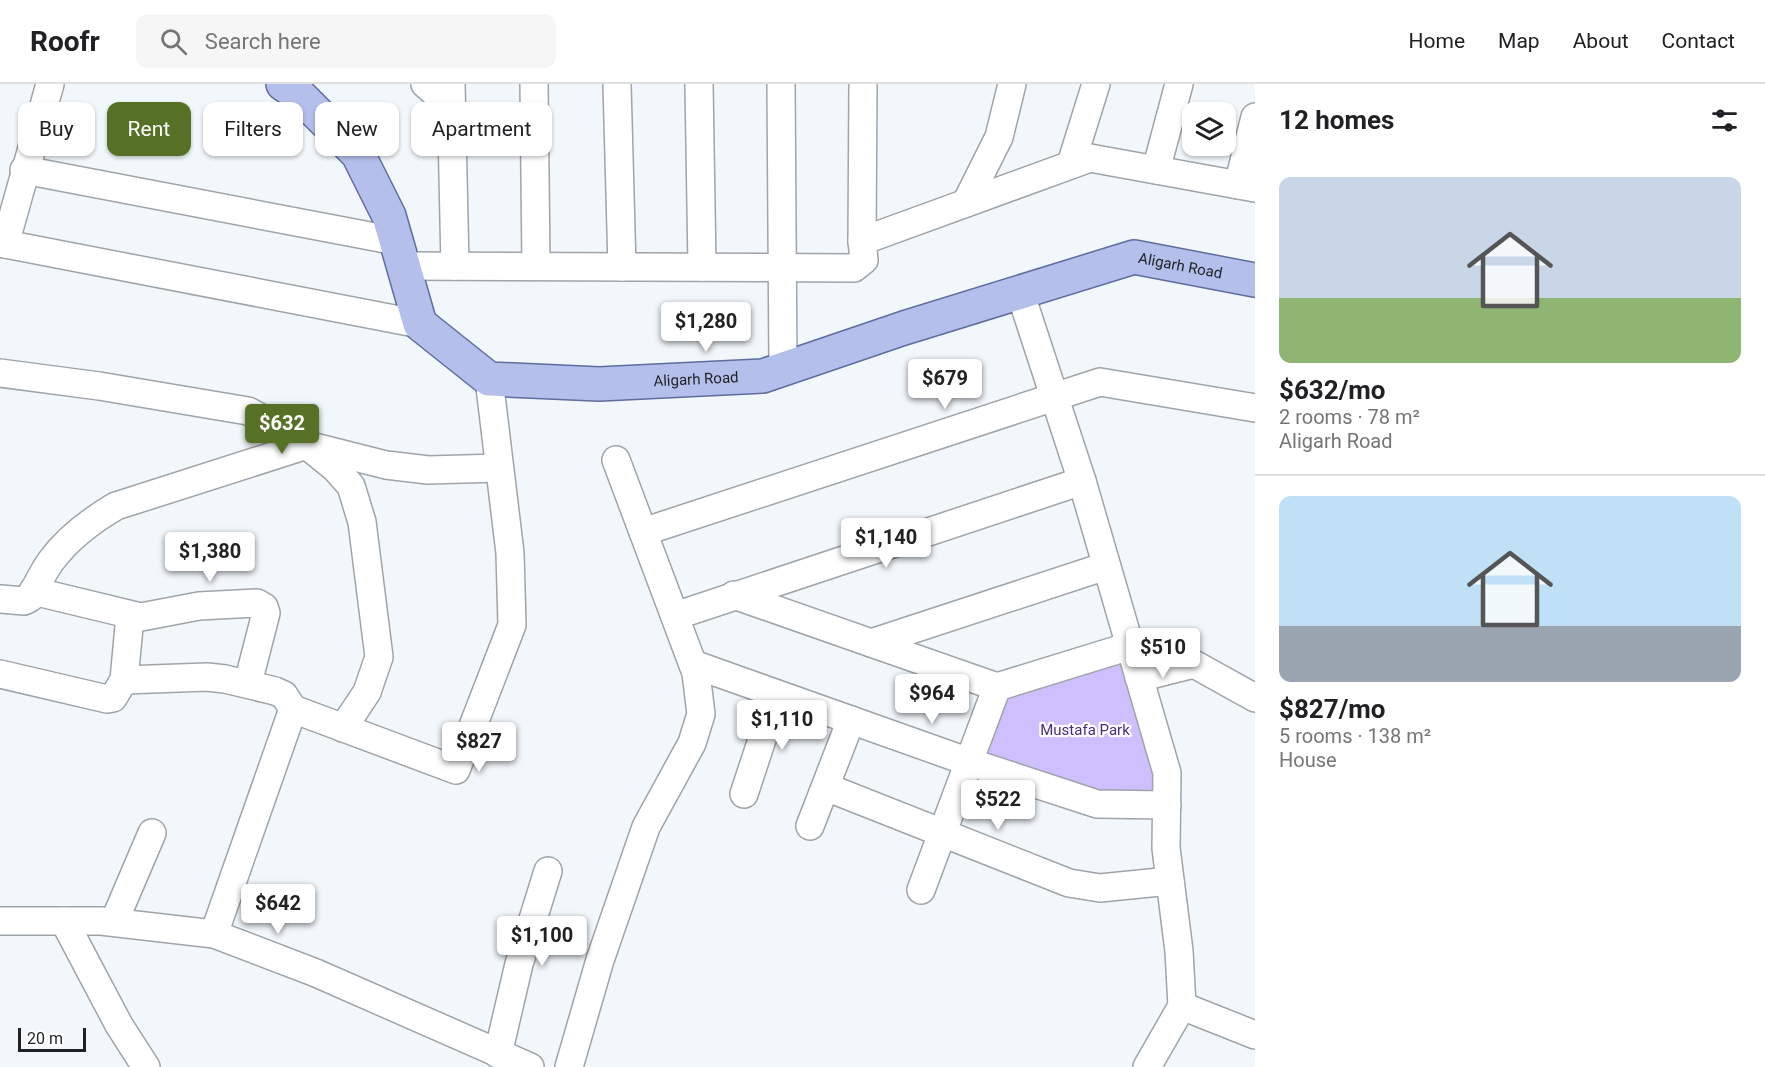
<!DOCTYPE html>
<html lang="en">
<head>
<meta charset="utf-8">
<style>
	body { margin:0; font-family:Roboto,sans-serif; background:#f6f6f6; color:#202124; height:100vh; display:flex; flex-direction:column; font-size:22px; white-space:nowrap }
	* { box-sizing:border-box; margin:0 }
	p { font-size:20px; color:#757577 }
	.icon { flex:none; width:33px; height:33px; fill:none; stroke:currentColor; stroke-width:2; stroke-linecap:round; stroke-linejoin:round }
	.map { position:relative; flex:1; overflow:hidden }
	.side { display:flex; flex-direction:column; background:#fff; width:510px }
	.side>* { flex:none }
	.guide { position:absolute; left:18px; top:18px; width:570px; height:54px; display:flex; gap:12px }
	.controls { position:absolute; left:1182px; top:18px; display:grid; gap:12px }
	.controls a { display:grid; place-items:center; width:54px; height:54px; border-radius:12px; background:#fff; box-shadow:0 2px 4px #0004; font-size:30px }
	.scale { position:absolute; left:18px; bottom:15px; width:68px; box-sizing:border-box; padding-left:6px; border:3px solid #1f2123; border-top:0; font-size:16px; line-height:21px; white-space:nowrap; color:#1f2123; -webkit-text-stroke:4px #fff; paint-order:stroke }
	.price { position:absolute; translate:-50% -51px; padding:0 14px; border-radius:6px; background:#fff; color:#222; font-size:20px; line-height:39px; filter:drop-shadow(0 2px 3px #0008) }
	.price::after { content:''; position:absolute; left:50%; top:36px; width:18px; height:14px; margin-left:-9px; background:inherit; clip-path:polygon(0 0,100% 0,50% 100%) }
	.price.on { background:#567125; color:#fff }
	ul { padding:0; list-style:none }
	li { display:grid; align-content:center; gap:12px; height:318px; padding:0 24px }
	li+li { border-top:2px solid #e0e0e0 }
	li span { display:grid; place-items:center; height:186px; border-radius:12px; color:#555 }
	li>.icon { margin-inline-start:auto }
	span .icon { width:108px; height:108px; fill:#fffc; stroke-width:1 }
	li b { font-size:26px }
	h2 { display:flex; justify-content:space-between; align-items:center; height:72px; padding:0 24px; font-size:26px }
	.tag { padding:0 21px; border-radius:12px; background:#fff; box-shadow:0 2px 4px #0004; font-size:21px; line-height:54px }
	.tag.on { background:#567125; color:#fff }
	header { display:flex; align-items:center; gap:36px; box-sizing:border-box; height:84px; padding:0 30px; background:#fff; border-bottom:2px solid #e0e0e0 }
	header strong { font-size:28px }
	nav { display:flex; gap:33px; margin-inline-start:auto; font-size:21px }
	.search { width:420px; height:54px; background:#f6f6f6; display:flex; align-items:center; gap:15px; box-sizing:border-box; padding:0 21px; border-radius:12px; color:#757577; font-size:22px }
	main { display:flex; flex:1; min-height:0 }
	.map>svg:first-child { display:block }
	.green { fill:#cfbffe }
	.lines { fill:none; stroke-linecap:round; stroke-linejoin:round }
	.minor-casing { stroke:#9fa4a9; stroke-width:30 }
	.major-casing { stroke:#5f6c9e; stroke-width:36 }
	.minor { stroke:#fff; stroke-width:27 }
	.major { stroke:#b4bfec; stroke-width:33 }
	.labels { text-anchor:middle; stroke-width:4.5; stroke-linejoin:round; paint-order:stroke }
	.street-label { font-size:15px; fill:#1f2123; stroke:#fff }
	.park-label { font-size:15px; fill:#4b2a83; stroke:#fff }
</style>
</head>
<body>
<header>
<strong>Roofr</strong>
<div class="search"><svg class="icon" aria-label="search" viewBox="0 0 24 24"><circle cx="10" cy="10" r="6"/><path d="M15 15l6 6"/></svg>Search here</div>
<nav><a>Home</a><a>Map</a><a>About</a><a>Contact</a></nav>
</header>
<main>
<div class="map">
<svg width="1255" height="983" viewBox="0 0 1255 983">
	<rect width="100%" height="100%" fill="#f2f7fc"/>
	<polygon class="green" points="1130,562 1167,721 1097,720 969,678 997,603"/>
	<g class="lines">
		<g class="minor-casing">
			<g id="minor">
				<polyline points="425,0 452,24"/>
				<polyline points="451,0 455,182"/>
				<polyline points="534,0 536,182"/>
				<polyline points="617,0 622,183"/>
				<polyline points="699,0 702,183"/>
				<polyline points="781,0 783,285"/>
				<polyline points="1071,80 1096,0"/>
				<polyline points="24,86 396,157"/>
				<polyline points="1156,86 1179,0"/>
				<polyline points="1238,101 1255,33"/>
				<polyline points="966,119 999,53 1012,0"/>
				<polyline points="862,157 1090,74 1255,104"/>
				<polyline points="0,159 420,240"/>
				<polyline points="5,160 50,0"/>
				<polyline points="403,182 854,184 864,176 862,157 863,0"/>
				<polyline points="1020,208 1082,397 1167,689 1166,764 1179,867 1182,922 1147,983"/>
				<polyline points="0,289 99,302 248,327 298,354 335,384 351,402 362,438 379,573 367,608 343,644"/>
				<polyline points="643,448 1100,298 1255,324"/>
				<polyline points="33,507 141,533 199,522 257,519 264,523 266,529 248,599"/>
				<polyline points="734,511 997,603 1130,562"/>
				<path d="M 0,515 L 24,517 L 30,514 C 37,501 43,488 51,477 C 68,454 92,436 116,422 L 307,361 L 386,381 L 428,386 L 499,384"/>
				<polyline points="675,532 1082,397"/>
				<polyline points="871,559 1106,482"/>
				<polyline points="693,580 969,678 1097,720 1167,721"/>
				<polyline points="0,590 107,615 113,614 124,596 207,593 225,595 275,607 284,611 293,625"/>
				<polyline points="1139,594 1194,580 1255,614"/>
				<polyline points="124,596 130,532"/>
				<polyline points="826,703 1069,799 1100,804 1170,797"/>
				<polyline points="744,710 777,610"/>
				<polyline points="810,742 851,636"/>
				<polyline points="921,806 997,603"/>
				<polyline points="0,837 101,837 214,850 316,889 530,983"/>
				<polyline points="64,837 119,941 146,983"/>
				<polyline points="114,838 152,749"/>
				<polyline points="214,850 293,625 456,686 512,541 510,469 489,295"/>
				<polyline points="1182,922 1255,951"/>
				<polyline points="498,970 519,880 548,787"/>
				<polyline points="569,983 600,876 646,743 692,659 701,630 696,589 616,376"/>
			</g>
		</g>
		<g class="major-casing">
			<g id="major">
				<path id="s1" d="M 283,0 L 298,10 L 358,70 L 389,132 L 420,240 L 489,295 L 599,300 L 763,292 L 904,244 L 1134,173 L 1255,196"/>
			</g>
		</g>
		<use href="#minor" class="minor"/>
		<use href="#major" class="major"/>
	</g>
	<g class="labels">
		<g class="street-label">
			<text dy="5" stroke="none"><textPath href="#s1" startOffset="1084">Aligarh Road</textPath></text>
			<text dy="5" stroke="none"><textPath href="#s1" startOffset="580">Aligarh Road</textPath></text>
		</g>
		<g class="park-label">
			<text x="1085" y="651">Mustafa Park</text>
		</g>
	</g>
</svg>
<div class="controls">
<a><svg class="icon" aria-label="layers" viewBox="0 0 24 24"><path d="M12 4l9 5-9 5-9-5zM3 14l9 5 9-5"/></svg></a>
</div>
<div class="scale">20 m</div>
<b class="price" style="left:706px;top:269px">$1,280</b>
<b class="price" style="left:945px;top:326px">$679</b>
<b class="price on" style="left:282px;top:371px">$632</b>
<b class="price" style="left:886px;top:485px">$1,140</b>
<b class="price" style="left:210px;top:499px">$1,380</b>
<b class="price" style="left:1163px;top:595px">$510</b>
<b class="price" style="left:932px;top:641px">$964</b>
<b class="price" style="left:782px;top:667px">$1,110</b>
<b class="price" style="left:479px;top:689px">$827</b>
<b class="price" style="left:998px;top:747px">$522</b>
<b class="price" style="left:278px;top:851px">$642</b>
<b class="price" style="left:542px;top:883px">$1,100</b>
<div class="guide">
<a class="tag">Buy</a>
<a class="tag on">Rent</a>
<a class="tag">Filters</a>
<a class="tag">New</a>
<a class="tag">Apartment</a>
</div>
</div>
<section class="side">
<h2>12 homes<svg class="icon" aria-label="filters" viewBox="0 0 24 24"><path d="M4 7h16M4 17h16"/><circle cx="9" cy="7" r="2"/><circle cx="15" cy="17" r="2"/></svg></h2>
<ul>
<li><span style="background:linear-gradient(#c9d6e8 65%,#8fb573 0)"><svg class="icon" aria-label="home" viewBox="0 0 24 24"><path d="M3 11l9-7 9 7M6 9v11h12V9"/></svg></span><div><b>$632/mo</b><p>2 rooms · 78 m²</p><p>Aligarh Road</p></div></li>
<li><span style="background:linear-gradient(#bfe0f5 70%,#9aa5b1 0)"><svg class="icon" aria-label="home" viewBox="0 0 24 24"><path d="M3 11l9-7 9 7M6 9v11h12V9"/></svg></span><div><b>$827/mo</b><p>5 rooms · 138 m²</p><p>House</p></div></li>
</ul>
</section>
</main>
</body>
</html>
